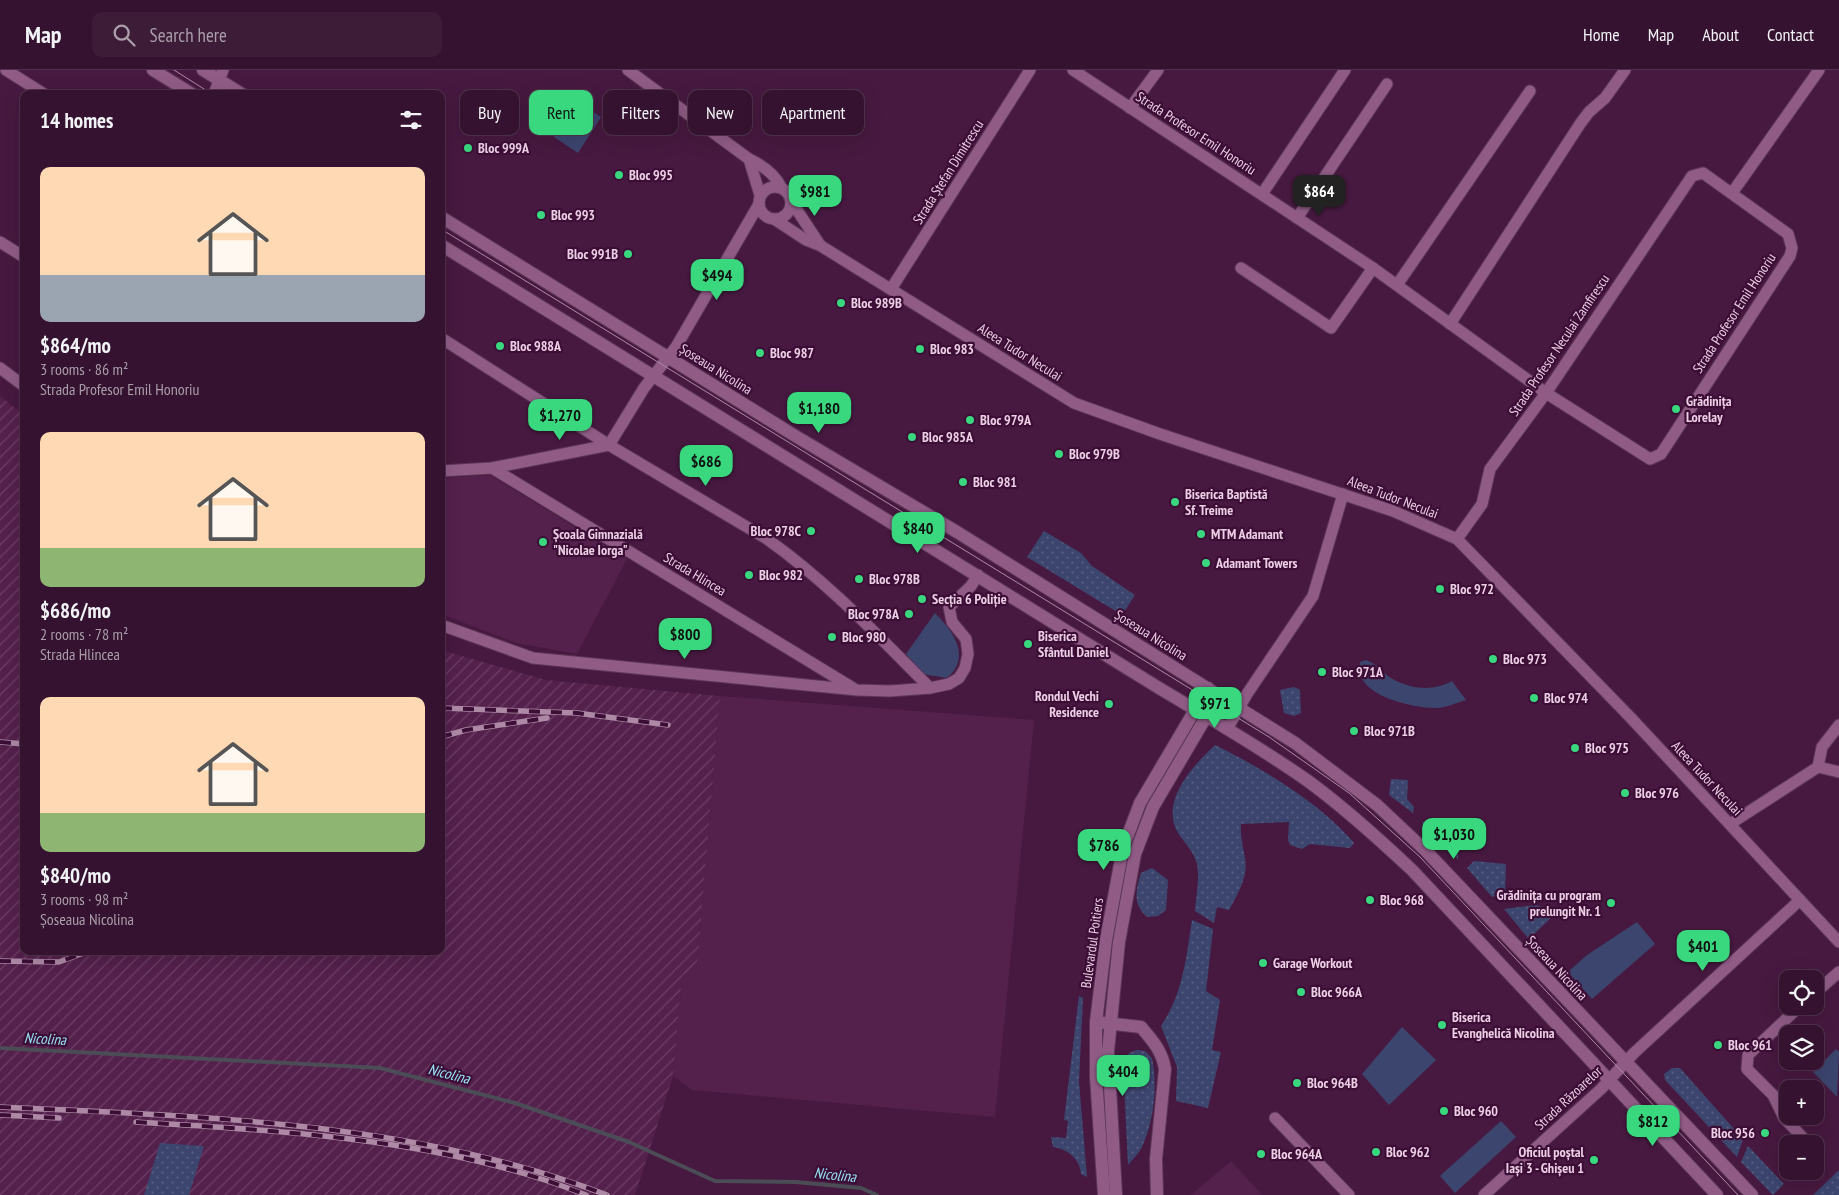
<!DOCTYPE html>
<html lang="en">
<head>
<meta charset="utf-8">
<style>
	body { margin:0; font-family:"PT Sans Narrow",sans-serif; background:#3d1c38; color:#f1f3f6; height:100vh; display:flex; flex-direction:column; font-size:19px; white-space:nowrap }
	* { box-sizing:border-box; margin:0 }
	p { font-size:16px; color:#aa9eab }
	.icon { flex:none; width:28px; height:28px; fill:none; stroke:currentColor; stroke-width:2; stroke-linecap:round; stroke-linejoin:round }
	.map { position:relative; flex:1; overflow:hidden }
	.sheet { position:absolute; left:20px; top:20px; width:425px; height:865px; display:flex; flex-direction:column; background:#351330; border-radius:10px; box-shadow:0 5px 20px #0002,0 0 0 1px #4f324c }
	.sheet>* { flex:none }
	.banner { position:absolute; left:460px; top:20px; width:475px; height:45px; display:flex; gap:10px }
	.fabs { position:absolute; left:1779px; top:900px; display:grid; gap:10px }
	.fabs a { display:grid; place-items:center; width:45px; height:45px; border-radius:10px; background:#351330; box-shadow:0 5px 20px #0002,0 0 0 1px #4f324c; font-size:25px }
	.price { position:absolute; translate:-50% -42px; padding:0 11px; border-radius:10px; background:#39d87f; color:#111; font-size:16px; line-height:32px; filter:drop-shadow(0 1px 2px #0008) }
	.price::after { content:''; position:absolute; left:50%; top:30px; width:15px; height:11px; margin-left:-8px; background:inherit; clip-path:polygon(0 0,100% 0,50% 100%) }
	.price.selected { background:#222; color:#fff }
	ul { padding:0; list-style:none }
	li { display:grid; align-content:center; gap:10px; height:265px; padding:0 20px }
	li span { display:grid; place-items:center; height:155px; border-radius:10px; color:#555 }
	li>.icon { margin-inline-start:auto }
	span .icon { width:90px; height:90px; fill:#fffc; stroke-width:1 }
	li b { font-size:21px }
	h2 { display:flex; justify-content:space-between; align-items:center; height:60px; padding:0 20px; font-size:21px }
	.chip { padding:0 18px; border-radius:10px; background:#351330; box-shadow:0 5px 20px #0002,0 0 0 1px #4f324c; font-size:18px; line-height:45px }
	.chip.selected { background:#39d87f; color:#111 }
	header { display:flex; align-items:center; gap:30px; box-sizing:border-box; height:70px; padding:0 25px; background:#351330; border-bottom:1px solid #4f324c }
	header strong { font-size:24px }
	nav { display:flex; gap:28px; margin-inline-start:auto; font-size:18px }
	.search { width:350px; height:45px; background:#3d1c38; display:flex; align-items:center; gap:12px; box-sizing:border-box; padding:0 18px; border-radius:10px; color:#aa9eab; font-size:19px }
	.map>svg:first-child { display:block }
	.built { fill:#54204c }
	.industrial { fill:url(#industrial-furrows) }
	.grass { fill:url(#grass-dots) }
	.park { fill:#3c456e }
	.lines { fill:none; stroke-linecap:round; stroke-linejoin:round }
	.stream { stroke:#4b4c56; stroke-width:4 }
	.minor-casing { stroke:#5e3658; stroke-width:13 }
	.tertiary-casing { stroke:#5e3658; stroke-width:14 }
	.secondary-casing { stroke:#5e3658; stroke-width:14 }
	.minor { stroke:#905c86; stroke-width:11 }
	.tertiary { stroke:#905c86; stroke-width:12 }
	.secondary { stroke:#905c86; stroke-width:12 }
	.tram { stroke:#ad89a6; stroke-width:1 }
	.rail-casing { stroke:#ad89a6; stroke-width:5.5 }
	.rail { stroke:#3c0e36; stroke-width:4; stroke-dasharray:11; stroke-linecap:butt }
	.poi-dot { fill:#39d87f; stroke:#3c0e36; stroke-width:2 }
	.labels { text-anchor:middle; stroke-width:4.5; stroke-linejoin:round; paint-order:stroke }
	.street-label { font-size:14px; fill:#eccee5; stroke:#3c0e36 }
	.poi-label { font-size:14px; font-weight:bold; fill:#eccee5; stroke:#3c0e36; text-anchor:start }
	.water-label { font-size:15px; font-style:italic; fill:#94e4f6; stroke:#3c0e36 }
</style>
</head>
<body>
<header>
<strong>Map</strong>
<div class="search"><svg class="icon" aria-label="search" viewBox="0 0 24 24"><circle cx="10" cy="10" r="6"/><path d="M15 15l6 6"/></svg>Search here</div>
<nav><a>Home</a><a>Map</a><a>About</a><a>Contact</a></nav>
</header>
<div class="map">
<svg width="1839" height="1125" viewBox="0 0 1839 1125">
	<defs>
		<pattern id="industrial-furrows" width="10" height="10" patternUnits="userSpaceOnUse" patternTransform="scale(1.25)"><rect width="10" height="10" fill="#54204c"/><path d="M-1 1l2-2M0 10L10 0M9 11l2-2" fill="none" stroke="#6d3f66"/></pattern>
		<pattern id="grass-dots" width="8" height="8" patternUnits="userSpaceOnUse" patternTransform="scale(1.25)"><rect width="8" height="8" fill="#3c456e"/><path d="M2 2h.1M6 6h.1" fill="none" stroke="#585f83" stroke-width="1.8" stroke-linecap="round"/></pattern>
	</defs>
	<rect width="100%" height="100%" fill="#471940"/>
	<g class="built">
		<polygon points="490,405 627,489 577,584 516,573 441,544 441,408"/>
		<polygon points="720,626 1034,650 995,1047 692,1020 673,1006 682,906 697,897"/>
		<polygon points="1231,1091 1262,1125 1191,1125"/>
	</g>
	<polygon class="industrial" points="0,326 24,345 24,881 441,881 441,580 546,610 720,626 697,897 682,906 673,1006 635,1125 0,1125"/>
	<g class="grass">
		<polygon points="1044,461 1081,483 1092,496 1135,525 1122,545 1027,487"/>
		<polygon points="1294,617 1300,620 1301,643 1294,646 1284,643 1280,620"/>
		<path d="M 1215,675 C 1260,697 1322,734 1354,773 L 1350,778 L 1310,774 L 1302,779 L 1290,775 L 1288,770 L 1289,752 L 1241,754 C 1240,766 1243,776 1245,788 C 1249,806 1237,825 1229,840 L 1217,837 L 1214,853 L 1195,841 C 1196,826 1200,809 1197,794 C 1193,778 1178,768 1174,754 C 1166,724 1195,694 1215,675 Z"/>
		<polygon points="1391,709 1408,710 1407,729 1414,737 1413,743 1389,725"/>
		<polygon points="1422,752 1459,754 1458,789"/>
		<polygon points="1474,791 1506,794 1505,825 1492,827 1467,798"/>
		<path d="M 1152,798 L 1168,810 L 1166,840 L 1158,846 L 1147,847 C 1132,834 1136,820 1141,803 Z"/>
		<polygon points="1536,835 1557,842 1529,869 1504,839"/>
		<path d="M 1192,850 L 1213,859 L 1206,921 L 1220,930 L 1212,980 L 1221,982 L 1208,1038 L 1176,1031 L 1177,997 L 1161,956 C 1183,923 1186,889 1192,850 Z"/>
		<path d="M 1079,926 L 1083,928 L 1079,1011 L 1087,1107 L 1081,1104 C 1080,1089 1068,1079 1053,1077 L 1051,1067 L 1066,1068 L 1068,1051 L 1064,1050 Z"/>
		<path d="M 1137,980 L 1145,981 L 1152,988 C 1158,1015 1154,1051 1142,1077 C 1139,1083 1133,1089 1128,1095 L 1123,993 L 1129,983 Z"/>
		<polygon points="1672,998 1680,998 1743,1069 1737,1087 1665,1010 1664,1004"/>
		<polygon points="160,1073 204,1076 189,1125 144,1125"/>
		<polygon points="1748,1076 1784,1114 1773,1125 1741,1092"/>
		<polygon points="1839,1100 1839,1125 1813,1125"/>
	</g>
	<g class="park">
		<polygon points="576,31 601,47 578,83 554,67"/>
		<path d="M 935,543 C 953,561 972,587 947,608 L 922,604 L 906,584 Z"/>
		<path d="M 1366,590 C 1379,595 1380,601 1391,608 C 1409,619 1433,622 1452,611 L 1466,630 C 1456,633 1445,638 1436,638 C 1412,638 1352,625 1360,592 Z"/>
		<polygon points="1637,852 1655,874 1592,929 1568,902 1587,885"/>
		<polygon points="1402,957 1436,990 1389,1035 1362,1004"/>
		<polygon points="1836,979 1839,982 1837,1027 1813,1002"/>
		<polygon points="1501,1051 1516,1067 1455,1123 1440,1106"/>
	</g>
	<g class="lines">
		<polyline class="stream" points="0,978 380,998 515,1033 629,1072 715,1111 796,1112 861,1118 877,1125"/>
		<g class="minor-casing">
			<g id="minor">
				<polyline points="6,0 44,24"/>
				<path d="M 628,0 L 749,89 C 762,95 774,103 781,117"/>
				<polyline points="1073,0 1373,198 1546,323 1650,389 1661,384 1790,186 1792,178 1788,164 1703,103 1692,106 1546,323 1490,399 1482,434 1457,469"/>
				<polyline points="214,24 223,0"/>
				<polyline points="1130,38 1158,0"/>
				<polyline points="749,89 760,125"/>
				<circle cx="775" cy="133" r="16"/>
				<polyline points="1732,123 1819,0"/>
				<polyline points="1262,124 1345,0"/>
				<polyline points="791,131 820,175"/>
				<polyline points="1297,148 1387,14"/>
				<polyline points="774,149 806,170 821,176 1074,333 1160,364 1393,441 1457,469 1631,648 1839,872"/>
				<polyline points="0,172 24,187"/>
				<polyline points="1241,198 1331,258 1373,198"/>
				<polyline points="1397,215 1530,21"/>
				<polyline points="891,219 1030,0"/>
				<polyline points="1450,254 1580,54 1589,42 1605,28 1625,0"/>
				<path d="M 441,268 L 609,375 L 767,469 C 829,513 877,565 930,618"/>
				<polyline points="0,298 24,316"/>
				<polyline points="492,398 853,618"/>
				<polyline points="441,401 492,398 609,375 644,318 676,277 759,134"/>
				<polyline points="441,555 533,588 857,620 890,621 930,618 949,614 959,608 965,598 968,584 966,569 952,552 949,537 971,516 978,505"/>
				<polyline points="1227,659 1247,624 1313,526 1343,424"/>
				<polyline points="1818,697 1839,702"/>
				<polyline points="1730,754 1818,697 1822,677 1839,655"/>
				<polyline points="1815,923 1839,902"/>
				<polyline points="1800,936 1748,985 1747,999 1773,1025 1784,1048 1808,1073"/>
				<polyline points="1275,1048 1349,1125"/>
				<polyline points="1484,1125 1601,1019 1634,983 1800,830"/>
			</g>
		</g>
		<g class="tertiary-casing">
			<path id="tertiary" d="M 1096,952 L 1141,957 C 1153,971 1162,981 1165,999 L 1156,1089 L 1157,1125"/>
		</g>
		<g class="secondary-casing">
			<g id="secondary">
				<polyline points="153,0 192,24"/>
				<polyline points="203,0 242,24"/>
				<polyline points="441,147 797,367 957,462 1295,673 1377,735 1426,781 1752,1125"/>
				<path d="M 441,175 L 1159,618 C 1209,648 1260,677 1308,711 C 1345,738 1379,769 1412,800 L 1717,1125"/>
				<polyline points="1104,1125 1096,1007 1096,952 1106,870 1123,778 1140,733 1208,618"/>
				<polyline points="1116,1125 1108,981 1119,872 1135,784 1153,737 1219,625"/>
			</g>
		</g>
		<use href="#minor" class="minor"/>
		<use href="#tertiary" class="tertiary"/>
		<use href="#secondary" class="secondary"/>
		<g class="tram">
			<polyline points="174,0 212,24"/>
			<polyline points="441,159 1269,667 1349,723 1420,787 1738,1125"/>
		</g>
		<g class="rail-casing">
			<g id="rail">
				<polyline points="441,638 577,643 668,655"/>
				<polyline points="441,667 466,660 547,648"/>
				<polyline points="0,672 24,674"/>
				<polyline points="0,891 59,892 89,881"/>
				<path d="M 0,1037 C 205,1047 413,1051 607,1125"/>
				<polyline points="0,1045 59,1048"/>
				<path d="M 136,1052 C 284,1061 447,1069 586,1125"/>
			</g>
		</g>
		<use href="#rail" class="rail"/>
	</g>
	<g class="poi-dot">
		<circle cx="468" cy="78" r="5"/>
		<circle cx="619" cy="105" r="5"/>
		<circle cx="541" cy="145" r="5"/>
		<circle cx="628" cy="184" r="5"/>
		<circle cx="841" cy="233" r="5"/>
		<circle cx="500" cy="276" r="5"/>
		<circle cx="920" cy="279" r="5"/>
		<circle cx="760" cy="283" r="5"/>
		<circle cx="1676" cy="339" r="5"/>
		<circle cx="970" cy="350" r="5"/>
		<circle cx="912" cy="367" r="5"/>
		<circle cx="1059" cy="384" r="5"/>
		<circle cx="963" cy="412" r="5"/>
		<circle cx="1175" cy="432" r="5"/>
		<circle cx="811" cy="461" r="5"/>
		<circle cx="1201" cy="464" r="5"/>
		<circle cx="543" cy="472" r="5"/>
		<circle cx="1206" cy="493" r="5"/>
		<circle cx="749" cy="505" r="5"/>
		<circle cx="859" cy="509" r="5"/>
		<circle cx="1440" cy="519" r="5"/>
		<circle cx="922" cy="529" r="5"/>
		<circle cx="909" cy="544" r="5"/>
		<circle cx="832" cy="567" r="5"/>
		<circle cx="1028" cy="574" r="5"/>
		<circle cx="1493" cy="589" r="5"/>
		<circle cx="1322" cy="602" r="5"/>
		<circle cx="1534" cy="628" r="5"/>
		<circle cx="1109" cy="634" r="5"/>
		<circle cx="1354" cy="661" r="5"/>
		<circle cx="1575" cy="678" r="5"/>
		<circle cx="1625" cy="723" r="5"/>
		<circle cx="1370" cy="830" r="5"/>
		<circle cx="1611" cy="833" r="5"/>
		<circle cx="1263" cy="893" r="5"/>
		<circle cx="1301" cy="922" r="5"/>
		<circle cx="1442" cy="955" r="5"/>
		<circle cx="1718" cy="975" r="5"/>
		<circle cx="1297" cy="1013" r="5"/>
		<circle cx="1444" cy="1041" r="5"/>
		<circle cx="1765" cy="1063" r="5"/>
		<circle cx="1376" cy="1082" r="5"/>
		<circle cx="1261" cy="1084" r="5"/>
		<circle cx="1594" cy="1090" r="5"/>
	</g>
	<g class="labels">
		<g class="street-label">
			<text transform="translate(1196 63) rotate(33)" y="5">Strada Profesor Emil Honoriu</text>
			<text transform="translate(948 102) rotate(-58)" y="5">Strada Ștefan Dimitrescu</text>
			<text transform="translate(1734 243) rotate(-57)" y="5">Strada Profesor Emil Honoriu</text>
			<text transform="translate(1559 275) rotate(-56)" y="5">Strada Profesor Neculai Zamfirescu</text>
			<text transform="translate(1020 282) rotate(32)" y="5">Aleea Tudor Neculai</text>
			<text transform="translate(716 299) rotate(32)" y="5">Șoseaua Nicolina</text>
			<text transform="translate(1393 427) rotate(21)" y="5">Aleea Tudor Neculai</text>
			<text transform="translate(695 504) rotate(31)" y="5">Strada Hlincea</text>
			<text transform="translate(1151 565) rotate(32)" y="5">Șoseaua Nicolina</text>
			<text transform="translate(1707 708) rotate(47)" y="5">Aleea Tudor Neculai</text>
			<text transform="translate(1092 873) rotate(-82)" y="5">Bulevardul Poitiers</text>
			<text transform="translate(1557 898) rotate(47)" y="5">Șoseaua Nicolina</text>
			<text transform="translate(1568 1028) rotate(-43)" y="5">Strada Răzoarelor</text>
		</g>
		<g class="poi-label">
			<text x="478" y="83">Bloc 999A</text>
			<text x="629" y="110">Bloc 995</text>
			<text x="551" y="150">Bloc 993</text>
			<text x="618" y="189" text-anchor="end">Bloc 991B</text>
			<text x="851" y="238">Bloc 989B</text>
			<text x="510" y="281">Bloc 988A</text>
			<text x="930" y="284">Bloc 983</text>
			<text x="770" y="288">Bloc 987</text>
			<text x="1686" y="336">Grădinița<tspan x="1686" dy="16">Lorelay</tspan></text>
			<text x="980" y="355">Bloc 979A</text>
			<text x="922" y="372">Bloc 985A</text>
			<text x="1069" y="389">Bloc 979B</text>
			<text x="973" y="417">Bloc 981</text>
			<text x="1185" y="429">Biserica Baptistă<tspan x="1185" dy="16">Sf. Treime</tspan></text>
			<text x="801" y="466" text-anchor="end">Bloc 978C</text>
			<text x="553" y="469">Școala Gimnazială<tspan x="553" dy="16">"Nicolae Iorga"</tspan></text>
			<text x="1211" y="469">MTM Adamant</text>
			<text x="1216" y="498">Adamant Towers</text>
			<text x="759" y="510">Bloc 982</text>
			<text x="869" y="514">Bloc 978B</text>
			<text x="1450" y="524">Bloc 972</text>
			<text x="932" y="534">Secția 6 Poliție</text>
			<text x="899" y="549" text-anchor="end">Bloc 978A</text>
			<text x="1038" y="571">Biserica<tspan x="1038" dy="16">Sfântul Daniel</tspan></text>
			<text x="842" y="572">Bloc 980</text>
			<text x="1503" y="594">Bloc 973</text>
			<text x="1332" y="607">Bloc 971A</text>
			<text x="1099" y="631" text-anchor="end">Rondul Vechi<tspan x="1099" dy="16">Residence</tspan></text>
			<text x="1544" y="633">Bloc 974</text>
			<text x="1364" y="666">Bloc 971B</text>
			<text x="1585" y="683">Bloc 975</text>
			<text x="1635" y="728">Bloc 976</text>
			<text x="1601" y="830" text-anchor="end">Grădinița cu program<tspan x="1601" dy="16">prelungit Nr. 1</tspan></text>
			<text x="1380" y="835">Bloc 968</text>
			<text x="1273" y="898">Garage Workout</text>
			<text x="1311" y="927">Bloc 966A</text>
			<text x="1452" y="952">Biserica<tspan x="1452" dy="16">Evanghelică Nicolina</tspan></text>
			<text x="1728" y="980">Bloc 961</text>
			<text x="1307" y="1018">Bloc 964B</text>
			<text x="1454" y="1046">Bloc 960</text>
			<text x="1755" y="1068" text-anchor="end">Bloc 956</text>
			<text x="1386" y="1087">Bloc 962</text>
			<text x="1584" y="1087" text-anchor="end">Oficiul poștal<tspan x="1584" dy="16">Iași 3 - Ghișeu 1</tspan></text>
			<text x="1271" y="1089">Bloc 964A</text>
		</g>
		<g class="water-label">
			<text transform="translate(45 969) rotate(3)" y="5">Nicolina</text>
			<text transform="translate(449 1004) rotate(14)" y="5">Nicolina</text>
			<text transform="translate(835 1105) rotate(6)" y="5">Nicolina</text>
		</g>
	</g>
</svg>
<div class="fabs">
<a><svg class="icon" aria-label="locate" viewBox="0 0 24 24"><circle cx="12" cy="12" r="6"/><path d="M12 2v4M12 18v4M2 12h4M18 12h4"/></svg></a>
<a><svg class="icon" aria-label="layers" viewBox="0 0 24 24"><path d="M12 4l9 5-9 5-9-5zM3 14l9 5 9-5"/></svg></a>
<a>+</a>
<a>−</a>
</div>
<b class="price" style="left:815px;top:147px">$981</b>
<b class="price selected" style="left:1319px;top:147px">$864</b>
<b class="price" style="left:717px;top:231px">$494</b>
<b class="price" style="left:819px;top:364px">$1,180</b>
<b class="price" style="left:560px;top:371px">$1,270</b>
<b class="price" style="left:706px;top:417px">$686</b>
<b class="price" style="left:918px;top:484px">$840</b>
<b class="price" style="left:685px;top:590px">$800</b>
<b class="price" style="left:1215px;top:659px">$971</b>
<b class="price" style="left:1454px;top:790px">$1,030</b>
<b class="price" style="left:1104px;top:801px">$786</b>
<b class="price" style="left:1703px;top:902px">$401</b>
<b class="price" style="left:1123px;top:1027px">$404</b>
<b class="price" style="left:1653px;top:1077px">$812</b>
<div class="banner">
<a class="chip">Buy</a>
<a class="chip selected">Rent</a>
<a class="chip">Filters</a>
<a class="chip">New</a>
<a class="chip">Apartment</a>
</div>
<section class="sheet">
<h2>14 homes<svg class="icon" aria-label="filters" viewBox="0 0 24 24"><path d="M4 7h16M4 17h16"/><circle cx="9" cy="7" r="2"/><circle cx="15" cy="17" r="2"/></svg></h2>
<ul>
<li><span style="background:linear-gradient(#ffd9b3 70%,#9aa5b1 0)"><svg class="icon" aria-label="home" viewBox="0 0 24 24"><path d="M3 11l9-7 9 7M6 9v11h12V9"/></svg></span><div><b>$864/mo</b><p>3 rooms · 86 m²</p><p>Strada Profesor Emil Honoriu</p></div></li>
<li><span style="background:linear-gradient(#ffd9b3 75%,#8fb573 0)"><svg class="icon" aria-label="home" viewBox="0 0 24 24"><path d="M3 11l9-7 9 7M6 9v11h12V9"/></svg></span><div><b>$686/mo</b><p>2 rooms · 78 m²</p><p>Strada Hlincea</p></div></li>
<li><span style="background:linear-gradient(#ffd9b3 75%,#8fb573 0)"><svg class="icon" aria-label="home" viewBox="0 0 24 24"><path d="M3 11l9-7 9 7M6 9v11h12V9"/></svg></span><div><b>$840/mo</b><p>3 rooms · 98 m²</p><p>Șoseaua Nicolina</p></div></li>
</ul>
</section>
</div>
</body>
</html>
